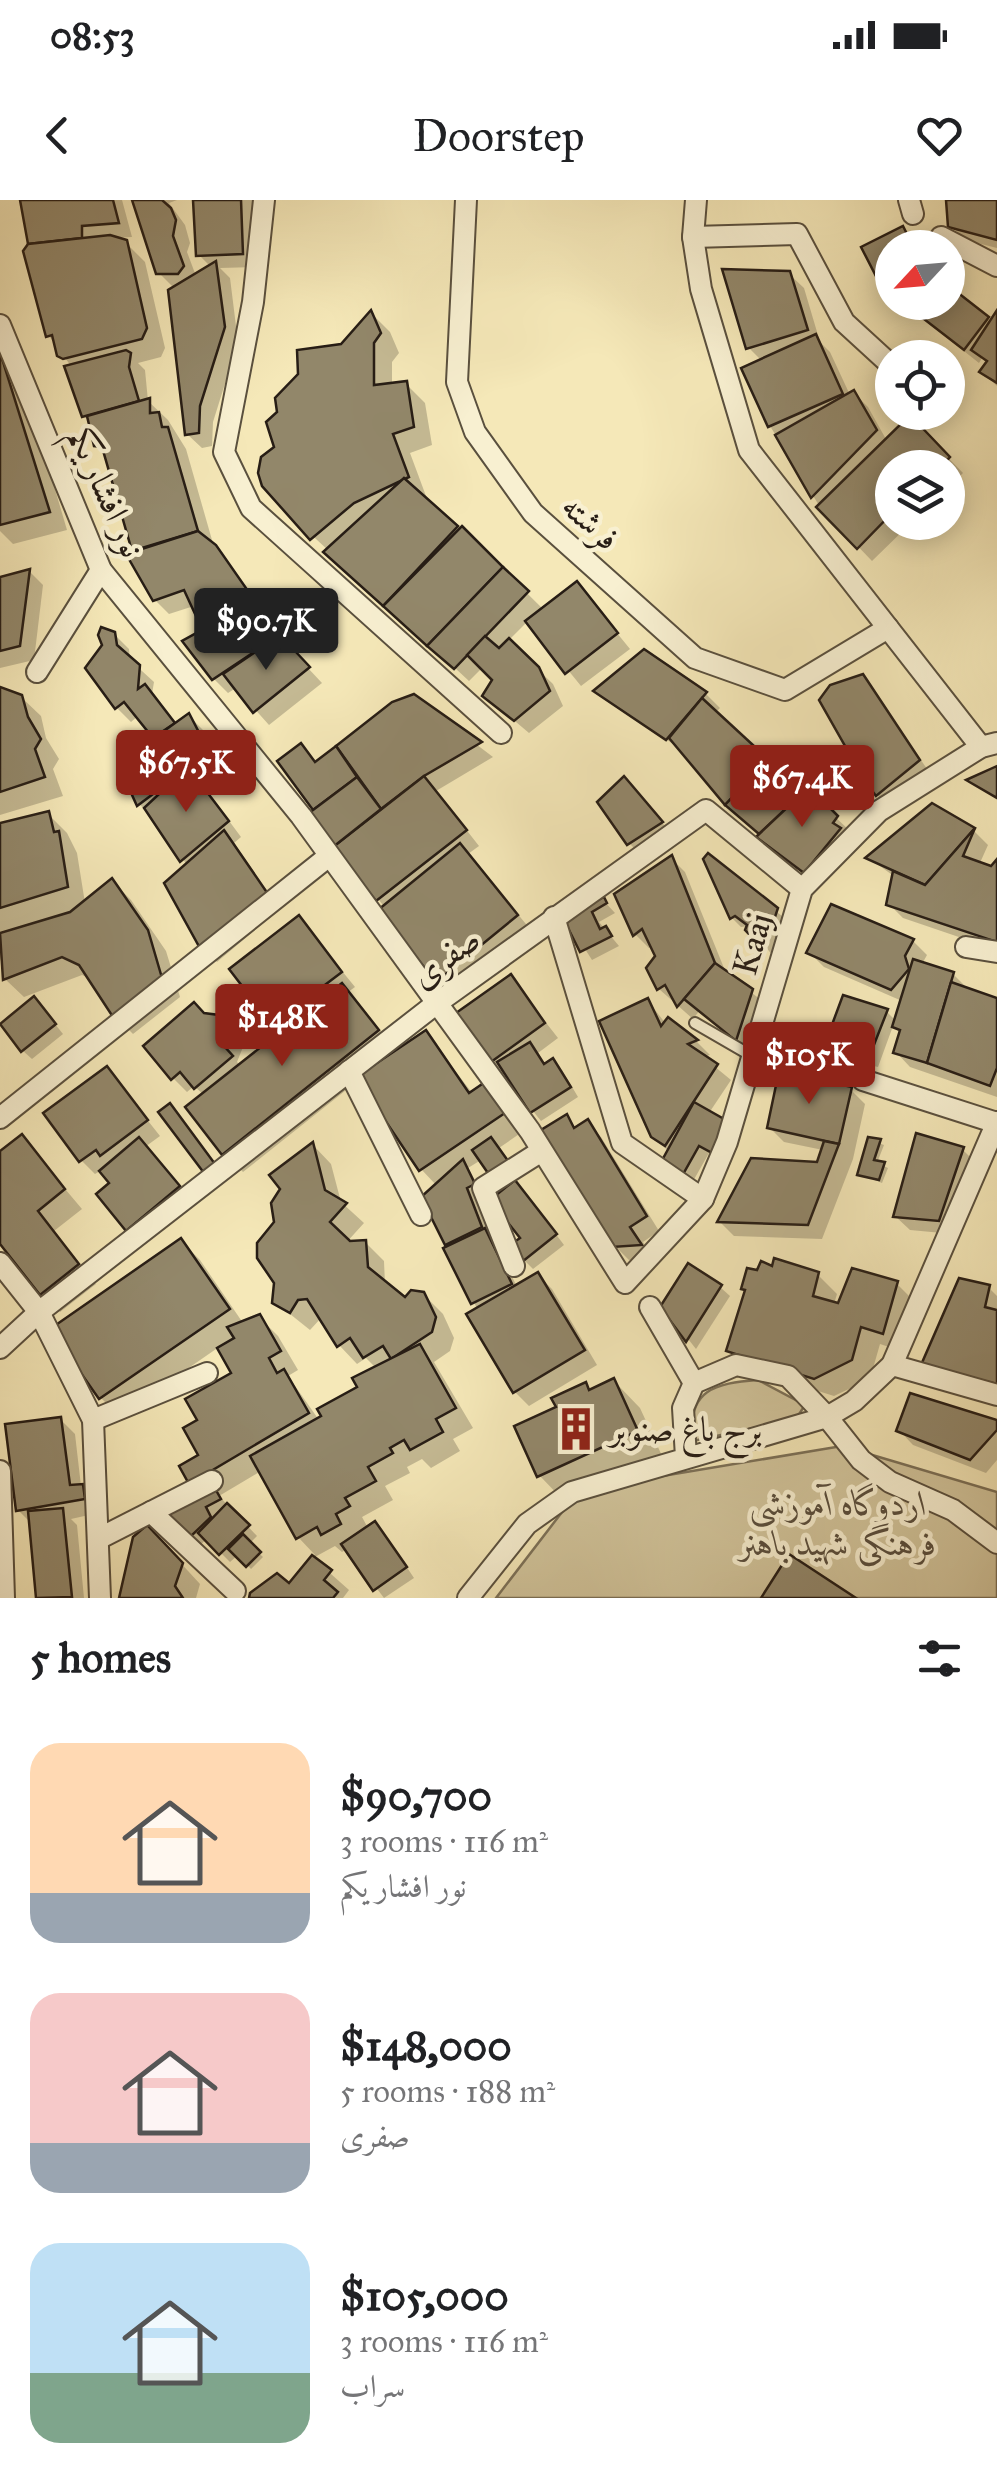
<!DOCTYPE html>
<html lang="en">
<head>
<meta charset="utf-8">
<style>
	body { margin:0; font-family:"IM FELL Great Primer",Amiri,serif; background:#f6f6f6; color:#202124; height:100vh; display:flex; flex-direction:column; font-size:38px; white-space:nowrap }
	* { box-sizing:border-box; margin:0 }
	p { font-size:32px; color:#757577 }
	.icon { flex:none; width:55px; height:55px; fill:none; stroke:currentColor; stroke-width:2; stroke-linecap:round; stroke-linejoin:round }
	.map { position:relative; height:1398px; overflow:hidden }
	.panel { display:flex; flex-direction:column; background:#fff; flex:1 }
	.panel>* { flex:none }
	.needle { width:65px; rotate:244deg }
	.tools { position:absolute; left:875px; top:30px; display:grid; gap:20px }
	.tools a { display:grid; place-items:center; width:90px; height:90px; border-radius:50%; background:#fff; box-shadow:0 5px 25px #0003; font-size:50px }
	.price { position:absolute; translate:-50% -85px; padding:0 22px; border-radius:10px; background:#8f2418; color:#fff; font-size:32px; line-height:65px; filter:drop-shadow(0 2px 5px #0008) }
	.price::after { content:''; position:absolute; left:50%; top:60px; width:30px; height:22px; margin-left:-15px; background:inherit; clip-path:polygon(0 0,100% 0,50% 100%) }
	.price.current { background:#222; color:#fff }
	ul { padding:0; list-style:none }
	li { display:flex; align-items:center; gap:30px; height:250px; padding:0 30px }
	li span { display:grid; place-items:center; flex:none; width:280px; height:200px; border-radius:30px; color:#555 }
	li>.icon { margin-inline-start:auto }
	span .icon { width:120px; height:120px; fill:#fffc; stroke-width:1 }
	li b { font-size:42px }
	h2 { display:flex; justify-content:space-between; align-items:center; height:120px; padding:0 30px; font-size:42px }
	.status { display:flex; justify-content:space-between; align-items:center; height:70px; padding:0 50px; background:#fff; direction:ltr }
	.status svg { height:28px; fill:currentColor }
	header { display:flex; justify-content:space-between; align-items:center; height:130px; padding:0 30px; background:#fff; font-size:45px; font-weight:600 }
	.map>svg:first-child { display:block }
	.green { fill:#d2c59c; stroke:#7c7158; stroke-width:2.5 }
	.shadow { fill:#0003 }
	.building { fill:#92876a; stroke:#271d15; stroke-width:2.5 }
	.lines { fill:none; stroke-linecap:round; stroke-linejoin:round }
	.lane-casing { stroke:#5a503e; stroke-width:14 }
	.street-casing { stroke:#5a503e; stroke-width:24 }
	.lane { stroke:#f8f0d1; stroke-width:10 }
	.street { stroke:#f8f0d1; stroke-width:20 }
	.labels { text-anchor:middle; stroke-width:9; stroke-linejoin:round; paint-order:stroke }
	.street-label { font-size:35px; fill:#271d15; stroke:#f8f0d1 }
	.poi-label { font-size:35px; fill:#271d15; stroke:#f8f0d1; text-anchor:start }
	.park-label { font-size:35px; font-style:italic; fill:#5a4f3e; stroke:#f8f0d1 }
</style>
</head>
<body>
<div class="status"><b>08:53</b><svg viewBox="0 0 49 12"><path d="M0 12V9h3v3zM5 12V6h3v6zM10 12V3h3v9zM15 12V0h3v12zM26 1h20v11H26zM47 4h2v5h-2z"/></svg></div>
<header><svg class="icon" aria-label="back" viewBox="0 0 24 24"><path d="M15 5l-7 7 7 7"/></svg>Doorstep<svg class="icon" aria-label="heart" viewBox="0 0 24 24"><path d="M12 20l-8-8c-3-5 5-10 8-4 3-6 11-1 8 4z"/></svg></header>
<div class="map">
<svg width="997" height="1398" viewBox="0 0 997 1398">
	<rect width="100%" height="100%" fill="#f5e8b8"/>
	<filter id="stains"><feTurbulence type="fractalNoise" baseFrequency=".002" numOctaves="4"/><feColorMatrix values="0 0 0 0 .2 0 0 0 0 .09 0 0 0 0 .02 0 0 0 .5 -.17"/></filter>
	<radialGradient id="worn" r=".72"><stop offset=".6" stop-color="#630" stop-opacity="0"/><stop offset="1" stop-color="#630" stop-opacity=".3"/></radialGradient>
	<g class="green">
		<path d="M 758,1180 L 805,1205 L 796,1219 L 693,1241 C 686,1190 715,1183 758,1180 Z"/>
		<polygon points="842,1246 997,1292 997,1398 496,1398 579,1290"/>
	</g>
	<g class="shadow">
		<polygon points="23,0 122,0 132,37 113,38 125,42 145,62 165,148 161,157 138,163 145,170 148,201 168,220 186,249 214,347 258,402 262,400 276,415 296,447 292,451 322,483 269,525 236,488 228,493 214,479 206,431 194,406 169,414 155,400 134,349 107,256 96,245 91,223 84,216 71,166 49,136"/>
		<polygon points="133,0 177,0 169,3 185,25 190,43 187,52 196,76 211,67 198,54 196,0 254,0 257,67 220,68 230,78 238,142 213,222 212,246 202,248 187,234 175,89 158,72"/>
		<polygon points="948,0 997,0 997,48 965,40 950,25"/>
		<polygon points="903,29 917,48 892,48 892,93 865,48"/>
		<polygon points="789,74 804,88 820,142 830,152 850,195 854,193 868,207 887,241 910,219 963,273 948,288 948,268 892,268 892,322 912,322 872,361 820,307 770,226 762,161 748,147"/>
		<polygon points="948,88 992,123 997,114 997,186 983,172 988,164 982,158 979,163 902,102 948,102"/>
		<polygon points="372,114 390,132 399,153 392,162 392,185 406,184 425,203 432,245 410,253 426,296 422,298 462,329 544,410 577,384 630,449 581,486 528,421 508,441 553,484 563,506 529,533 485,496 495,480 483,467 469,481 274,300 261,273 342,146"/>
		<polygon points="0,126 29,201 67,330 13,344 0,331"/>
		<polygon points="29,371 43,385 34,460 0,468 0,380"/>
		<polygon points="114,434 129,449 130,460 154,482 152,494 177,524 189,516 203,530 222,567 201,583 241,637 234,643 280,709 217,762 203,748 187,665 154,618 139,604 157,538 138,516 131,522 117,508"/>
		<polygon points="644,452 706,494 720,508 715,513 768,562 779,552 816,589 811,594 851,632 820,685 773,651 683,551 597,491"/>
		<polygon points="863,477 932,576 892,609 877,595 848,546"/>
		<polygon points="0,490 21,497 41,516 46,538 59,559 53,569 63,596 0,615"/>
		<polygon points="414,497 493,557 436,591 479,646 468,654 535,735 456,799 312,614 317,610 316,564 394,505"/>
		<polygon points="633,589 670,632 638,652 629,643"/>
		<polygon points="48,614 67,633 77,653 85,703 112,681 131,700 166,751 180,797 133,834 115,816 91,779 82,775 24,797 5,779 0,757 0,626"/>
		<polygon points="973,630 988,645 979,665 991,669 997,663 997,750 903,718 889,704 895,677 869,658"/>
		<polygon points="671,658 685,672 726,773 761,800 745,847 700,810 693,819 659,789 657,756 652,746 649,748 635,734"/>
		<polygon points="706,659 786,719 773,756 749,726 741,727 732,718"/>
		<polygon points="603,700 615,713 599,722 619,746 592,760 566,719"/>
		<polygon points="299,718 355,787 348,792 398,852 426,833 473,894 488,884 525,930 499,948 518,975 481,960 468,968 483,994 475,998 517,1087 538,1075 552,1089 597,1165 529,1206 515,1192 447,1043 437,986 421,969 360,879 243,972 224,953 204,895 194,886 187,892 173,878 204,816 218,817 233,832 243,847 237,862 241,866 283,833 232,769"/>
		<polygon points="913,741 927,755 922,764 953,774 967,788 997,801 997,897 910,867 896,852 901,834 893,826 878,867 835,857 826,848 886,811 896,821 902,801 824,767 810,753"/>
		<polygon points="511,778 558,838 538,853 546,866 553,861 562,870 578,897 541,921 492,860"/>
		<polygon points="648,801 666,824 669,820 697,842 710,855 703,857 731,880 709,913 723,962 709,953 692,983 672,972 669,952 653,935"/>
		<polygon points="43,809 63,834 32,859 22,850"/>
		<polygon points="107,869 160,936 145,947 192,1002 142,1043 128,1029 113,983 102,970 95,974 81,960"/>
		<polygon points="850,889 865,904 853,959 822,1039 734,1036 720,1022 818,964 823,950 784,942 769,927"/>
		<polygon points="566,918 577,929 587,923 601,937 659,1031 643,1042 653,1058 629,1060 614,1045"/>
		<polygon points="22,938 82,1009 54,1031 96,1084 60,1112 0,1040 0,955"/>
		<polygon points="870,940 884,945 877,963 888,968 882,983 860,974"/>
		<polygon points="313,945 331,964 341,1002 364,1023 345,1044 365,1042 384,1061 385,1084 406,1101 423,1094 443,1114 454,1138 450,1151 434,1162 473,1228 453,1239 460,1251 431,1268 422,1259 407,1267 410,1273 385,1286 393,1300 362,1317 368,1328 375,1324 384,1333 414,1378 384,1398 347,1349 342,1352 335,1346 313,1358 349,1390 343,1398 252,1398 290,1387 315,1355 298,1337 261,1271 219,1296 257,1336 249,1344 263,1357 251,1369 238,1355 230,1362 207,1339 200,1345 169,1313 203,1294 201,1221 234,1174 219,1147 119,1216 101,1198 181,1041 200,1060 243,1123 259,1117 278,1136 298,1170 288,1176 319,1220 377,1169 366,1158 357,1164 339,1145 322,1117 310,1130 275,1102 276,1023"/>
		<polygon points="962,949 976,963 953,1034 910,1030 895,1016"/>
		<polygon points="524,992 564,1045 533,1069 524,1060"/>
		<polygon points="774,1070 818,1075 837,1094 834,1104 839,1106 896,1083 915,1102 901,1151 880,1144 870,1179 834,1196 748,1169 729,1150"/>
		<polygon points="720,1087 730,1096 696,1149 663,1107"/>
		<polygon points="989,1088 997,1096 997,1197 942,1183"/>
		<polygon points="614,1181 640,1208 663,1258 565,1302 539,1275 559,1208 586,1185 592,1191"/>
		<polygon points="60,1219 75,1234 81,1286 96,1301 98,1313 71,1319 77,1325 84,1398 39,1398 32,1324 18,1310"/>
		<polygon points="997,1223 997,1260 986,1273 913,1245 899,1230"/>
		<polygon points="166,1347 200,1384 196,1398 122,1398"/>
	</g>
	<g class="building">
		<polygon points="20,0 113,0 119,23 82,26 82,38 28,44"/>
		<polygon points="132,0 162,0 171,8 176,20 173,36 184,66 178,74 156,74"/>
		<polygon points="193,0 241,0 243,54 196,56"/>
		<polygon points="946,0 997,0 997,40 948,27"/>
		<polygon points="903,26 914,48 892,48 892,73 878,80 861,47"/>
		<polygon points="110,35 127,40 147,128 142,139 63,159 57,156 52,135 46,137 23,51 28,44"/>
		<polygon points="216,61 225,127 200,206 199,233 185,235 168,90"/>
		<polygon points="722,69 790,71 808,130 746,149"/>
		<polygon points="948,85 989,117 964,150 902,102 948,102"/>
		<polygon points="371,110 381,133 374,143 374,185 407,181 414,227 393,234 409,277 354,303 310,340 262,286 258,273 261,257 274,247 266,222 277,212 275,198 298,174 297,150 341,144"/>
		<polygon points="997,110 997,183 979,172 987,161 971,150"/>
		<polygon points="816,134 843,194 768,227 741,168"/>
		<polygon points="126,150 131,153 129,167 139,201 82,217 64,166"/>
		<polygon points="0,152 50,312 0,325"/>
		<polygon points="854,190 877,230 811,298 775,235"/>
		<polygon points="150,198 150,213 159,212 162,227 168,227 198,331 132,351 102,247 94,246 87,216"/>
		<polygon points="910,215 950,257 940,268 892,268 892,313 857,349 816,307"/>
		<polygon points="404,278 458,326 383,406 323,352"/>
		<polygon points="462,326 503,367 427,446 383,406"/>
		<polygon points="198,331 216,345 255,401 202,429 184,390 153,401 126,354"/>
		<polygon points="503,367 529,391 454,469 427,446"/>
		<polygon points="30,369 20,446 0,451 0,377"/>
		<polygon points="577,381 618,433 565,474 525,421"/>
		<polygon points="262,397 284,432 212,480 182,441"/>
		<polygon points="101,427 115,432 117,445 140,465 138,489 145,484 175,523 153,538 124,502 115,509 85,468 102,445 98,435"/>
		<polygon points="280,435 310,467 253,513 223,474"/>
		<polygon points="485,436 499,448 509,438 539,467 550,491 514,521 482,496 492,480 467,455"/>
		<polygon points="644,449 707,492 666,540 593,491"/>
		<polygon points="863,474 920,560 876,596 843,552 845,546 819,500 830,485"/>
		<polygon points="0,487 22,495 28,517 41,539 35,549 45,577 0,592"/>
		<polygon points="414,494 482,542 424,576 381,609 336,546 392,502"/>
		<polygon points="702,498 768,559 725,605 669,538"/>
		<polygon points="189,513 209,552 137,606 118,564"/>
		<polygon points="301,543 315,562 336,546 357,577 313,610 277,561"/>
		<polygon points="779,549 804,573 798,578 809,587 759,634 725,605"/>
		<polygon points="997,566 997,598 966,580"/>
		<polygon points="188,567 229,621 180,662 144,608"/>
		<polygon points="424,576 467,630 376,701 333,647"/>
		<polygon points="624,576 663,622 627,645 597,602"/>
		<polygon points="357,577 381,609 333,647 309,613"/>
		<polygon points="809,587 838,616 833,623 841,628 804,673 756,637"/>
		<polygon points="932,603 975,628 925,685 865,658"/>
		<polygon points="49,611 54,632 59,631 68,687 0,708 0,623"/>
		<polygon points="975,628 963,656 991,666 997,659 997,742 886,705 893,671 925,685"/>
		<polygon points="224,630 268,694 201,750 164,683"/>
		<polygon points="460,643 518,715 436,782 378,710"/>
		<polygon points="708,653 778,708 764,750 745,730 747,725 735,716 730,719 703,659"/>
		<polygon points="672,655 715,763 677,807 665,785 657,790 646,768 655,756 642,729 633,736 614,694"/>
		<polygon points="112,678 148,730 162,778 113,817 79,765 62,757 3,780 0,733 70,712"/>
		<polygon points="604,697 607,703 592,712 600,729 606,726 612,736 580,752 563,718"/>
		<polygon points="831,704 914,739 905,756 909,769 891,790 806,753"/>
		<polygon points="299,715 342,772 272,825 229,769"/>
		<polygon points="913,759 954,772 927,863 893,853 900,830 892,827"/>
		<polygon points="715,763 753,789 736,841 684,799"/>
		<polygon points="511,774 545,823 491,862 456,813"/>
		<polygon points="951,782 997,798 997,868 990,886 927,863"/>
		<polygon points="342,783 379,830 222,955 185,907"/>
		<polygon points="843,795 888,809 868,860 823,849"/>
		<polygon points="34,796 56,824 21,852 0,824"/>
		<polygon points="648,798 661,826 668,817 698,840 688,844 718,864 665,946 651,937 599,821"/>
		<polygon points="194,802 204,813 219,815 229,830 224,846 233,856 194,889 180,872 171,880 143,846"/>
		<polygon points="426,830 469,893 488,880 508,911 419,971 356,877"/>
		<polygon points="530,842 544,864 553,858 571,887 530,913 497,862"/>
		<polygon points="107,866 148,920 100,956 96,950 79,962 43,913"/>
		<polygon points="779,871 852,887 839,944 767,928"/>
		<polygon points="694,902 731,923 714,954 699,946 682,976 660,964"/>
		<polygon points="170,903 215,964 204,973 158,912"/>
		<polygon points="567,914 574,928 588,919 647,1016 630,1027 642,1045 612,1047 541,930"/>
		<polygon points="916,933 964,947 939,1021 893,1017"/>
		<polygon points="22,934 65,989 38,1011 79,1064 40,1095 0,1044 0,951"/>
		<polygon points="139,937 180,986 126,1031 96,994 109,983 99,971"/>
		<polygon points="491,937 511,965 492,979 472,950"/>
		<polygon points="868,937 881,939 874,960 885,962 879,980 857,975"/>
		<polygon points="824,941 839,944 808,1025 717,1022 751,958 817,962"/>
		<polygon points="313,942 325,990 347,1003 330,1022 350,1041 366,1040 368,1067 405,1097 411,1090 424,1092 436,1117 432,1132 391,1159 383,1146 363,1158 350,1138 337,1147 307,1099 298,1100 290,1113 272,1103 274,1083 257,1058 257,1043 274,1022 271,1003 280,989 269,975"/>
		<polygon points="463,959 475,984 467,988 482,1027 445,1045 421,997"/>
		<polygon points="515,980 557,1034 522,1062 510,1045 520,1038 490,1000"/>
		<polygon points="485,1028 512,1084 471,1104 443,1048"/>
		<polygon points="181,1038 230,1109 99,1199 50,1129"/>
		<polygon points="774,1058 819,1072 813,1096 838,1103 852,1068 898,1081 883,1134 861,1127 852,1160 814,1179 726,1151 745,1090 741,1089 747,1068 757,1070 761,1061 772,1066"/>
		<polygon points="688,1063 722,1085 686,1142 660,1107"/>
		<polygon points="538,1072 585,1150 513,1193 466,1114"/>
		<polygon points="959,1078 990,1085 985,1107 997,1110 997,1184 921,1165"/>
		<polygon points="260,1114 281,1151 269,1158 277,1173 284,1169 309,1213 189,1284 179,1266 198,1255 183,1228 197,1220 185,1199 231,1173 217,1148 234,1138 227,1127"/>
		<polygon points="420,1144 456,1208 436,1219 443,1232 410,1250 404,1240 390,1248 393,1253 368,1267 376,1281 345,1298 350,1306 336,1314 341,1324 321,1335 317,1327 296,1339 250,1256 321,1216 317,1209 357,1187 352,1178"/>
		<polygon points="614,1178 638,1231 537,1277 514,1226 556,1207 551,1198 586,1182 589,1190"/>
		<polygon points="910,1193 997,1220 997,1230 970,1260 896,1231"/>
		<polygon points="61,1217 70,1285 83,1284 85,1299 16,1311 5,1224"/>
		<polygon points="213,1285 221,1299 206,1307 211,1317 189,1338 165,1312"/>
		<polygon points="227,1303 250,1325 219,1355 198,1333"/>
		<polygon points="63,1308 72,1397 36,1398 28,1311"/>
		<polygon points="375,1321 407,1367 373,1391 341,1344"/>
		<polygon points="147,1325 183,1363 175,1386 183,1398 119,1398 133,1337"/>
		<polygon points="243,1334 261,1352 246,1367 228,1349"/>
		<polygon points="789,1354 856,1398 761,1398"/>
		<polygon points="312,1355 332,1370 324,1380 338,1392 333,1398 249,1398 250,1393 277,1373 289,1383"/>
	</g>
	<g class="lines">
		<g class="lane-casing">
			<polyline id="lane" points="695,823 752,856"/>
		</g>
		<g class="street-casing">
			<g id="street">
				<polyline points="264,0 253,102 224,252 251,308 501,533"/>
				<polyline points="466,0 457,182 475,232 533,313 695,458 785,490 888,428"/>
				<polyline points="696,0 693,37 701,89 749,250 981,547"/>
				<polyline points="909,0 913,14"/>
				<polyline points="693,37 797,34 844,122 892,166"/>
				<polyline points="941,37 997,66"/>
				<polyline points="0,125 101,370 301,616 530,931 625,1083 703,999 727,942 802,689 879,611 981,547 997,543"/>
				<polyline points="37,472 101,370"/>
				<polyline points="554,717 622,943 703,999"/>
				<polyline points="966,747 997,752"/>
				<polyline points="349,871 421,1015"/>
				<polyline points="863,880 997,923"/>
				<polyline points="0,918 329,656"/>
				<polyline points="997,922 892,1165 854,1201 827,1217 861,1260 890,1282 953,1310 997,1343"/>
				<polyline points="0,1063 39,1112 93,1220 100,1398"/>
				<polyline points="514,1066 483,988 540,952"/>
				<polyline points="650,1107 694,1183"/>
				<polyline points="0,1148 39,1112 437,803 706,610 802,689"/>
				<polyline points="892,1165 997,1195"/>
				<polyline points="93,1220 207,1173"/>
				<polyline points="0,1271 4,1398"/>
				<polyline points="151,1312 235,1391"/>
				<polyline points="98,1339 212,1281"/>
				<polyline points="468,1398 527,1324 572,1292 827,1217 788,1176 736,1165 694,1183 683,1208 686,1257"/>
			</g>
		</g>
		<use href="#lane" class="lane"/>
		<use href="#street" class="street"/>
	</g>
	<defs>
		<g id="building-bare" transform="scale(3.45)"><path d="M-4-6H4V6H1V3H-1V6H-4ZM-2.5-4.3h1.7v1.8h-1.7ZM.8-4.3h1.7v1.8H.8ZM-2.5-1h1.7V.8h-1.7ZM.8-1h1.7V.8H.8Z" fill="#8f2418" stroke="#f8f0d1" stroke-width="2.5" paint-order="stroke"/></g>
	</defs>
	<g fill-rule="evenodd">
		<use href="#building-bare" x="576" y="1229"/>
	</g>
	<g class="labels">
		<g class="street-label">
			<text transform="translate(107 292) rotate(66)" y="12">نور افشار یکم</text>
			<text transform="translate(591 322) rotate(43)" y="12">فرشته</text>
			<text transform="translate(752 744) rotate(-74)" y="12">Kaaj</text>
			<text transform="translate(445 757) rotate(-37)" y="12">صفری</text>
		</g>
		<g class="poi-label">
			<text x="609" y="1241">برج باغ صنوبر</text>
		</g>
		<g class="park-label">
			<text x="838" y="1315">اردوگاه آموزشی<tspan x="838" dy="40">فرهنگی شهید باهنر</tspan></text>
		</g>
	</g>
	<rect width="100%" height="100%" filter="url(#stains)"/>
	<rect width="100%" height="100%" fill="url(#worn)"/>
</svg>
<div class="tools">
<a><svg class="needle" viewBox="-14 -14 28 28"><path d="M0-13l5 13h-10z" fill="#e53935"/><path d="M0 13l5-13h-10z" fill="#757577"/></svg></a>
<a><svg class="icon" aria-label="locate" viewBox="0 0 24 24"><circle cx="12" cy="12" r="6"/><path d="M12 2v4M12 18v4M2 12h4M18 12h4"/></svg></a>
<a><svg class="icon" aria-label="layers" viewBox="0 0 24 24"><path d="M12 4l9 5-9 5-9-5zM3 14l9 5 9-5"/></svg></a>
</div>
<b class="price current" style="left:266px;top:473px">$90.7K</b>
<b class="price" style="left:186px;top:615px">$67.5K</b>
<b class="price" style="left:802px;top:630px">$67.4K</b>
<b class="price" style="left:282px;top:869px">$148K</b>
<b class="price" style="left:809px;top:907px">$105K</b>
</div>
<section class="panel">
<h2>5 homes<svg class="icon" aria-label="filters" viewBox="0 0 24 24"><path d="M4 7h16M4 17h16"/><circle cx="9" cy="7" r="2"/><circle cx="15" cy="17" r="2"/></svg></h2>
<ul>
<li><span style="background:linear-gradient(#ffd9b3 75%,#9aa5b1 0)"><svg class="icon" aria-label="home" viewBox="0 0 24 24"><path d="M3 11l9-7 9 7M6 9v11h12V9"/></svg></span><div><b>$90,700</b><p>3 rooms · 116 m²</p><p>نور افشار یکم</p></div></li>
<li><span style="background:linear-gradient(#f6c9c9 75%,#9aa5b1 0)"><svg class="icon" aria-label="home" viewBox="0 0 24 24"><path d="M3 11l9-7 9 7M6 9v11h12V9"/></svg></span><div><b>$148,000</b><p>5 rooms · 188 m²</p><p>صفری</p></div></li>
<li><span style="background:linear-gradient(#bfe0f5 65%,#7fa58c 0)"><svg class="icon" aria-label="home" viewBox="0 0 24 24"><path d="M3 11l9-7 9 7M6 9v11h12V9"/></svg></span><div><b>$105,000</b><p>3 rooms · 116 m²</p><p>سراب</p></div></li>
</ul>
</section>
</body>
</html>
